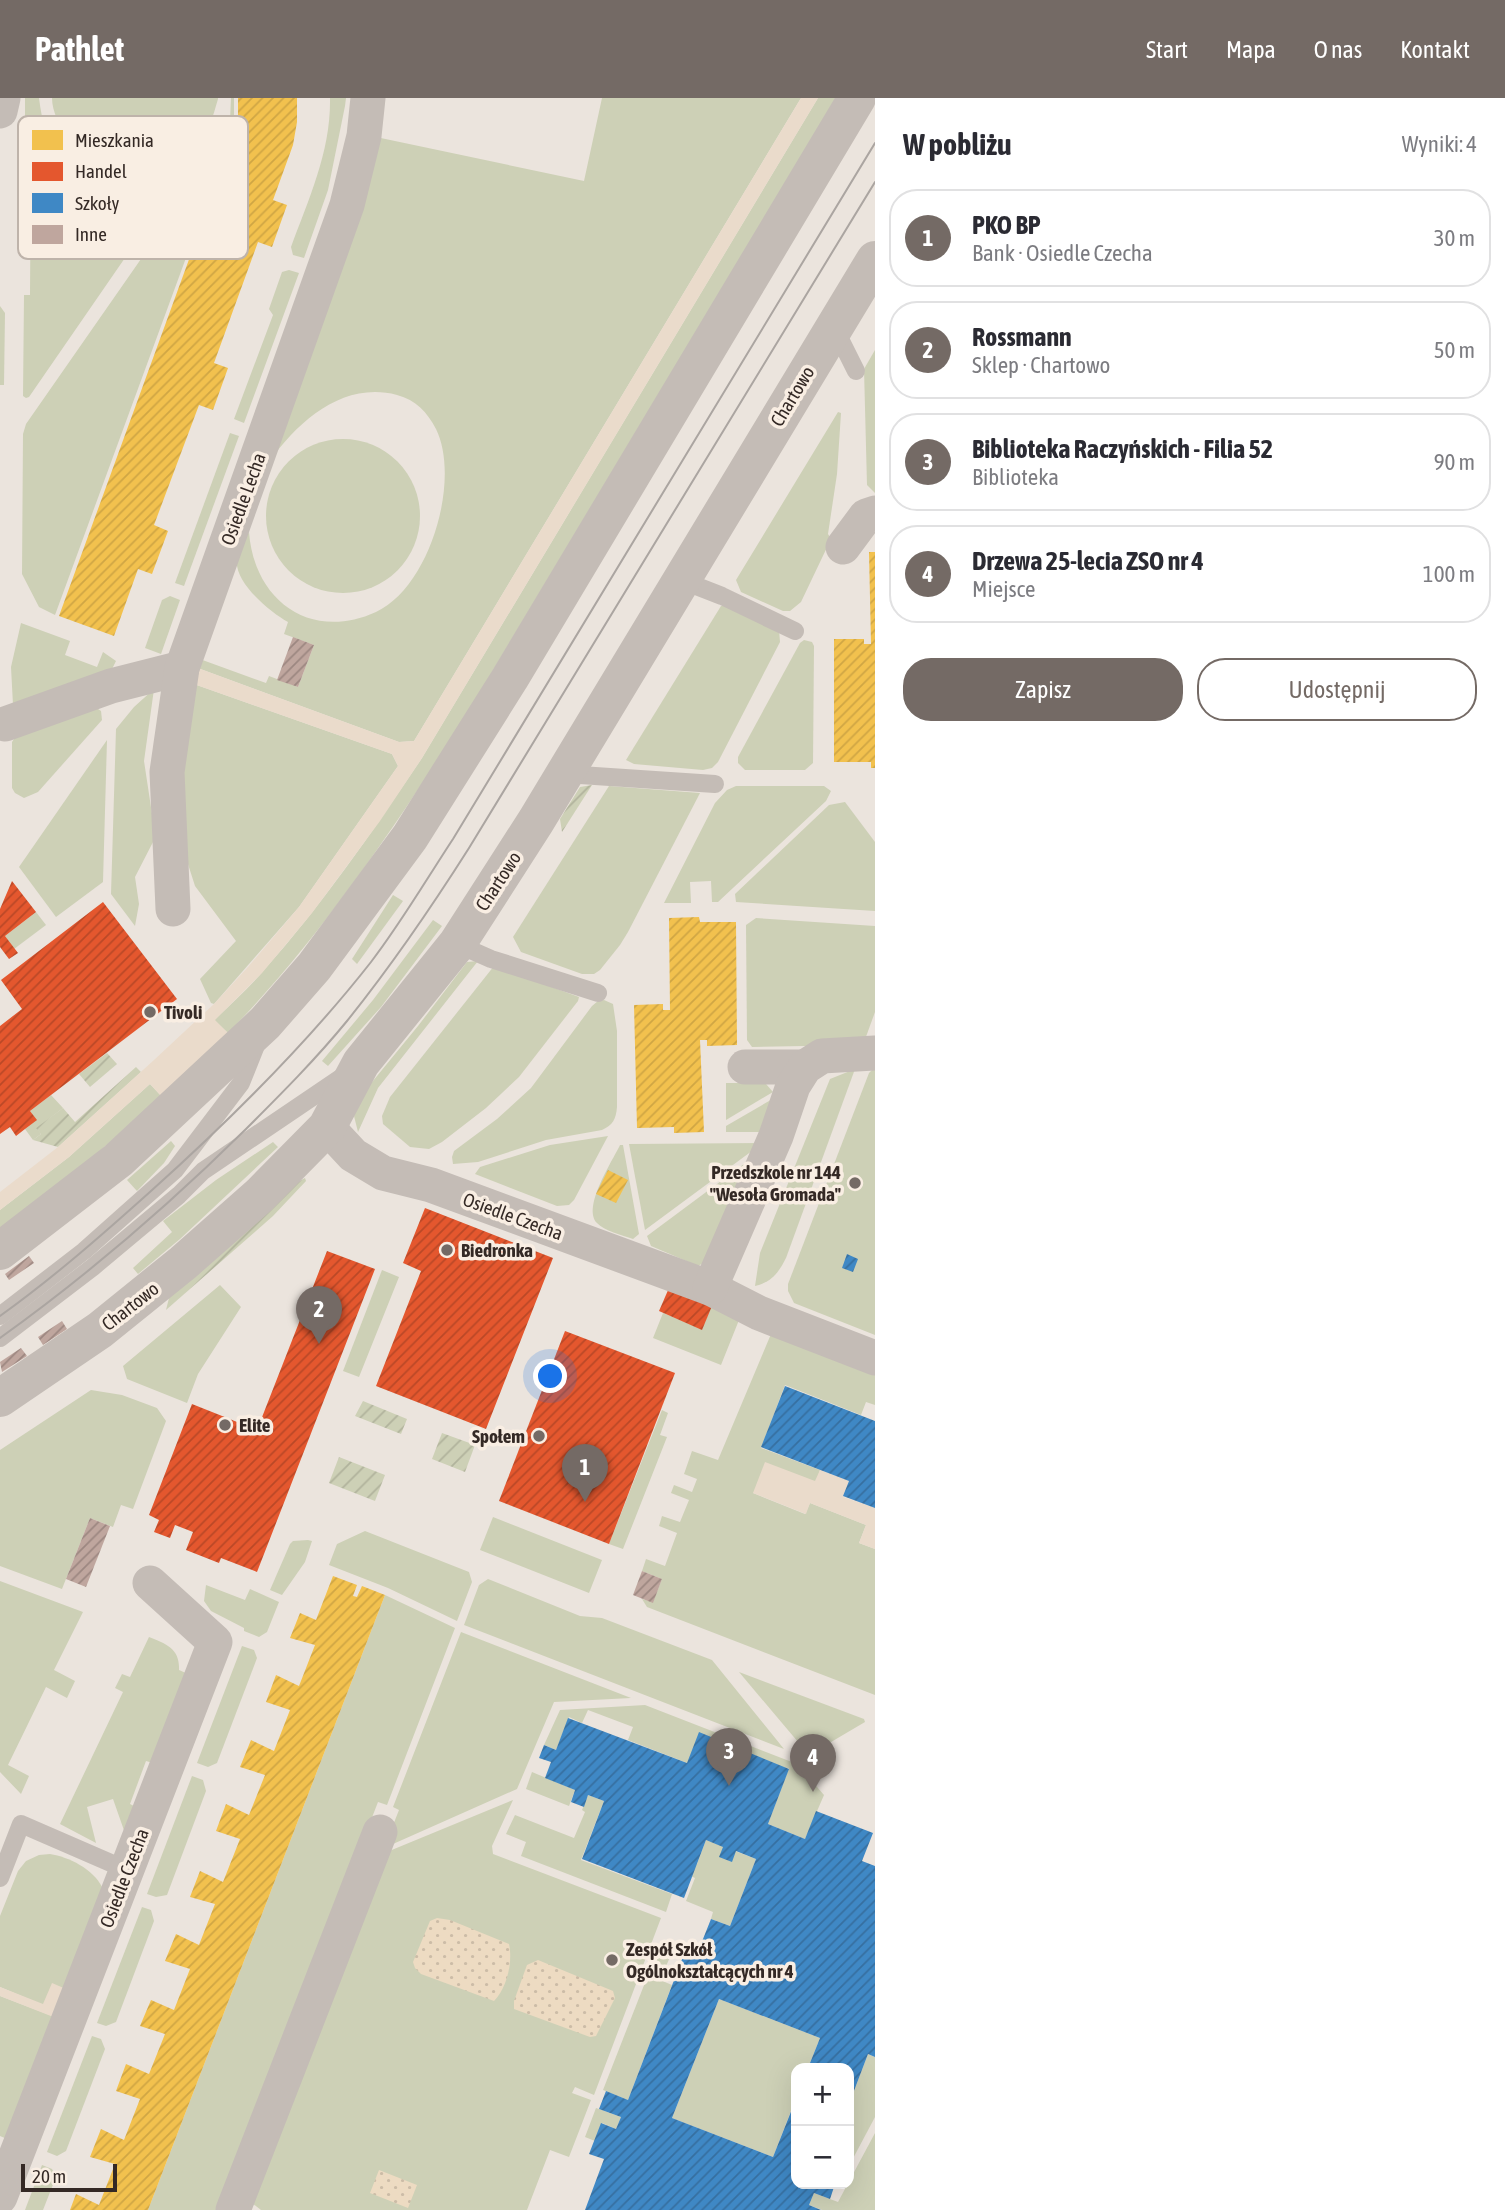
<!DOCTYPE html>
<html lang="pl">
<meta charset="utf-8">
<style>
:root{--surface:#fff;--page:#f2f2f3;--text:#2b2b33;--muted:#7c7c81;--line:#e1e1e2;--accent:#746a65}
body{margin:0;font-family:"Asap Condensed",sans-serif;background:var(--page);color:var(--text)}
.controls{position:absolute;right:21px;bottom:21px;display:grid;overflow:hidden;border-radius:14px;box-shadow:0 7px 28px #0002}
.controls button{width:63px;height:63px;display:grid;place-items:center;padding:0;border:0;border-bottom:2px solid var(--line);background:var(--surface);color:var(--text);font:35px sans-serif}
.scale{position:absolute;left:21px;bottom:18px;width:96px;box-sizing:border-box;padding-left:7px;border:4px solid #342925;border-top:0;font-size:19px;line-height:24px;white-space:nowrap;color:#342925;-webkit-text-stroke:5px #f9eee3;paint-order:stroke}
.you{position:absolute;left:551px;top:1279px;width:24px;height:24px;margin:-18px;border:5px solid #fff;border-radius:50%;background:#1a73e8;box-shadow:0 0 0 10px #1a73e833}
.badge{display:grid;place-items:center;width:46px;height:46px;border-radius:50%;background:var(--accent);color:#fff;font-size:23px;font-weight:700}
.pin{position:absolute;translate:-50% -58px;filter:drop-shadow(0 2px 4px #0008)}
.pin::after{content:'';position:absolute;top:37px;width:24px;height:21px;background:inherit;clip-path:polygon(0 0,100% 0,50% 100%)}
.list{margin:0;padding:0;list-style:none}
h2{display:flex;justify-content:space-between;align-items:center;height:91px;margin:0;padding:0 28px;font-size:30px}
h2 small{font-size:23px;font-weight:400;color:var(--muted)}
.list li{display:grid;grid-template-columns:46px 1fr auto;gap:21px;align-items:center;box-sizing:border-box;height:98px;margin:0 14px 14px;padding:0 14px;border:2px solid var(--line);border-radius:28px}
.list b{display:block;font-size:26px;white-space:nowrap}
.list p{margin:0;font-size:23px;white-space:nowrap;color:var(--muted)}
.list em{font-size:23px;font-style:normal;color:var(--muted)}
.actions{display:flex;gap:14px;padding:21px 28px}
.actions a{flex:1;padding:16px 0;border:2px solid var(--accent);border-radius:28px;text-align:center;font-size:24px;color:var(--accent)}
.actions .main{background:var(--accent);color:#fff}
.map{position:relative;flex:none;width:875px;height:2112px;overflow:hidden}
header{display:flex;align-items:center;gap:42px;box-sizing:border-box;height:98px;padding:0 35px;background:var(--accent);color:#fff}
header strong{font-size:33px}
nav{display:flex;gap:38px;margin-inline-start:auto;font-size:24px}
main{display:flex}
aside{flex:1;background:var(--surface)}
.map>svg:first-child{display:block}
.grass{fill:#cdd0b6}
.sand{fill:url(#sand-dots)}
.garden{fill:url(#garden-furrows)}
.plaza{fill:#eadbcb}
.homes{fill:url(#homes-hatch)}
.shops{fill:url(#shops-hatch)}
.schools{fill:url(#schools-hatch)}
.building{fill:url(#building-hatch)}
.lines{fill:none;stroke-linecap:round;stroke-linejoin:round}
.service{stroke:#c4bcb6;stroke-width:18}
.minor{stroke:#c4bcb6;stroke-width:35}
.tertiary{stroke:#c4bcb6;stroke-width:38}
.tram{stroke:#aba5a1;stroke-width:2}
.poi-dot{fill:#746a65;stroke:#f9eee3;stroke-width:2.5}
.labels{text-anchor:middle;dominant-baseline:central;stroke-width:7;stroke-linejoin:round;paint-order:stroke}
.street-label{font-size:19px;fill:#342925;stroke:#f9eee3}
.poi-label{font-size:19px;font-weight:bold;fill:#342925;stroke:#f9eee3;text-anchor:start}
.key{fill:#f9eee3;stroke:#beb3aa;stroke-width:2}
.key-label{font-size:19px;fill:#342925}
</style>
<header>
<strong>Pathlet</strong>
<nav><a>Start</a><a>Mapa</a><a>O nas</a><a>Kontakt</a></nav>
</header>
<main>
<div class="map">
<svg width="875" height="2112" viewBox="0 0 875 2112">
<defs>
<pattern id="sand-dots" width="8" height="8" patternUnits="userSpaceOnUse" patternTransform="scale(1.75)"><rect width="8" height="8" fill="#eddbc2"/><path d="M2 2h.1M6 6h.1" fill="none" stroke="#ccbca7" stroke-width="1.8" stroke-linecap="round"/></pattern>
<pattern id="garden-furrows" width="10" height="10" patternUnits="userSpaceOnUse" patternTransform="scale(1.75)"><rect width="10" height="10" fill="#cdd0b6"/><path d="M-1 1l2-2M0 10L10 0M9 11l2-2" fill="none" stroke="#b1b39c"/></pattern>
<pattern id="homes-hatch" width="6" height="6" patternUnits="userSpaceOnUse" patternTransform="scale(1.75)"><rect width="6" height="6" fill="#f2c14e"/><path d="M-1 1l2-2M0 6l6-6M5 7l2-2" fill="none" stroke="#d0a644"/></pattern>
<pattern id="shops-hatch" width="6" height="6" patternUnits="userSpaceOnUse" patternTransform="scale(1.75)"><rect width="6" height="6" fill="#e4572e"/><path d="M-1 1l2-2M0 6l6-6M5 7l2-2" fill="none" stroke="#ba4827"/></pattern>
<pattern id="schools-hatch" width="6" height="6" patternUnits="userSpaceOnUse" patternTransform="scale(1.75)"><rect width="6" height="6" fill="#3f88c5"/><path d="M-1 1l2-2M0 6l6-6M5 7l2-2" fill="none" stroke="#366fa0"/></pattern>
<pattern id="building-hatch" width="6" height="6" patternUnits="userSpaceOnUse" patternTransform="scale(1.75)"><rect width="6" height="6" fill="#bfa69e"/><path d="M-1 1l2-2M0 6l6-6M5 7l2-2" fill="none" stroke="#9c8781"/></pattern>
</defs>
<rect width="100%" height="100%" fill="#ebe4dd"/>
<g class="grass">
<path d="M25 0H39C45 48 66 110 112 134 121 138 129 134 138 138V141L29 299 26 300 23 298 24 197H30L31 55 25 54Z"/>
<path d="M52 0H218V1C213 18 209 35 195 48 158 85 99 80 68 39 60 29 52 14 52 0Z"/>
<path d="M231 0H234V29L55 517 39 509 22 476 23 336 26 326 226 39 230 23Z"/>
<path d="M330 0H346L345 8 328 92 304 160 293 157 291 149C309 100 331 53 330 0Z"/>
<path d="M602 0H801L414 643 399 644 195 569 197 560 266 585 269 578 298 589 314 547 284 536 288 524C270 514 233 484 237 460 238 452 245 442 249 434 254 502 310 544 376 514 430 489 461 382 436 331 427 314 416 302 397 297 344 283 299 322 270 363L376 39 584 83Z"/>
<path d="M818 0H836L459 629C389 737 318 843 228 935L214 922C231 906 249 890 264 872 323 806 373 733 422 660Z"/>
<path d="M289 172 299 175 244 325 234 321 273 217 269 211 282 174Z"/>
<path d="M0 208 5 215 4 287H0Z"/>
<path d="M875 252V395L867 387 864 271Z"/>
<path d="M838 314 841 315 837 376 828 436 831 441 801 504 790 513H783L741 494 736 482Z"/>
<path d="M230 335 239 338 184 488 175 485Z"/>
<circle cx="343" cy="418" r="77"/>
<path d="M170 498 180 502 161 556 145 550 162 502Z"/>
<path d="M733 507 779 532 780 544 718 664 712 670 703 672 634 666 626 662 721 508Z"/>
<path d="M21 525 70 543 65 557 97 569 103 554 116 563 109 577 13 607 11 569Z"/>
<path d="M804 542 812 544 814 548 813 665 805 672H745L738 665V659L800 545Z"/>
<path d="M191 585 392 656 398 668 299 809 214 906 211 905 200 881 236 843 195 788 187 763 175 681Z"/>
<path d="M154 591 144 663 154 729 153 744 135 779 139 806 135 828 111 796 116 631 134 609Z"/>
<path d="M95 609 101 613 102 622 38 694 24 700 15 695 12 690V644L21 631Z"/>
<path d="M107 642 103 784 56 819 19 769Z"/>
<path d="M609 688 700 695 628 834 620 847 600 872 594 876H582L521 854 513 839Z"/>
<path d="M736 688H824L831 693 826 703 718 804H712L711 783 690 784 691 805H664L715 705 727 692Z"/>
<path d="M845 704 875 744V813L736 804 735 796 829 707Z"/>
<path d="M393 797 403 803 357 866 352 861Z"/>
<path d="M36 814 46 827 14 851 5 838Z"/>
<path d="M756 820 875 828V914L863 947 752 949 747 942 746 827Z"/>
<path d="M433 822 442 828 381 909 328 968 322 963 373 902Z"/>
<path d="M478 863 378 990 358 1034 354 1018 359 1000 418 928 467 864Z"/>
<path d="M494 868 579 899 578 903 519 979 486 1010 442 1044 429 1051 410 1049 383 1026 382 1018 390 999Z"/>
<path d="M604 902 613 906 617 933V1009C616 1021 613 1027 602 1032L546 1042 478 1064 453 1066 452 1059 454 1053 497 1021 531 990 592 908 598 903Z"/>
<path d="M875 969V1237L794 1205 788 1193V1186L869 975Z"/>
<path d="M855 971 786 1160C779 1174 772 1184 755 1188L760 1155 830 981Z"/>
<path d="M726 985H761L766 986 773 994 726 1022Z"/>
<path d="M150 986 162 999 80 1070 0 1132V1112L69 1059Z"/>
<path d="M51 997 63 1010 37 1030 41 1036 33 1042 25 1031 36 1022 30 1013Z"/>
<path d="M776 999 766 1034H726V1028Z"/>
<path d="M608 1038 574 1102 569 1107 557 1108 475 1076 480 1069 550 1047Z"/>
<path d="M171 1043 175 1048 164 1065 137 1093 127 1082Z"/>
<path d="M273 1044 278 1049 180 1141 138 1176 133 1170 172 1134 163 1123 216 1082Z"/>
<path d="M761 1045 760 1047 645 1132 629 1046Z"/>
<path d="M620 1047H623L639 1136 633 1141C622 1137 604 1133 597 1125 582 1109 612 1064 620 1047Z"/>
<path d="M756 1057 705 1164 698 1168 651 1148 647 1138Z"/>
<path d="M382 1172 399 1179 359 1279 343 1273Z"/>
<path d="M220 1187 241 1209 198 1276 187 1305 127 1281 123 1268Z"/>
<path d="M713 1205 741 1217 721 1267 653 1240 663 1215 702 1231Z"/>
<path d="M771 1236 875 1277V1307L866 1304 861 1317 785 1287 761 1350 820 1372 816 1384 753 1395 805 1416 810 1405 866 1427 859 1445 875 1451V1597L647 1509 642 1501 653 1504 662 1481 642 1473 646 1461 665 1468 677 1435 659 1428 662 1418 680 1424 689 1402 671 1395 674 1387 692 1394 697 1381 684 1376 692 1353 718 1362Z"/>
<path d="M91 1292 122 1297 157 1310 166 1323 133 1411 121 1407 113 1429 90 1420 62 1491 0 1468V1352Z"/>
<path d="M662 1312 668 1315 660 1337 667 1339 623 1451 609 1446Z"/>
<path d="M493 1419 602 1462 589 1495 480 1452Z"/>
<path d="M365 1433 469 1474 472 1484 457 1523 388 1490 329 1467 337 1446Z"/>
<path d="M308 1442 312 1443 305 1464 282 1497 270 1492 290 1446 293 1443Z"/>
<path d="M488 1481 580 1518 602 1520 712 1562 784 1651 464 1527 479 1487Z"/>
<path d="M0 1483 83 1514 54 1572 75 1583 67 1600 46 1589 8 1667 29 1678 21 1696 0 1674Z"/>
<path d="M206 1487 245 1502 250 1491 279 1504 267 1534 259 1539 244 1533V1530L211 1513 204 1503Z"/>
<path d="M385 1497 455 1530 387 1707 378 1704 220 2112H148Z"/>
<path d="M461 1534 631 1600 554 1604 517 1691 384 1750 399 1712 393 1709Z"/>
<path d="M149 1539C167 1546 180 1551 179 1572L188 1576 153 1665 146 1663 130 1706 136 1709 126 1738 113 1701 87 1709 96 1745 60 1726 123 1594 115 1590 122 1576 130 1579Z"/>
<path d="M242 1548 254 1552 257 1560 217 1665 208 1669 197 1665Z"/>
<path d="M739 1574 864 1621 865 1624 809 1657Z"/>
<path d="M645 1607 797 1666 824 1697 805 1741 768 1726 789 1670 687 1665 628 1642 633 1629 588 1612 582 1625 569 1619 556 1652 544 1647 560 1612Z"/>
<path d="M532 1674 575 1692 569 1708 526 1691Z"/>
<path d="M192 1678 203 1682 206 1693 167 1797 156 1799 147 1796Z"/>
<path d="M588 1697 604 1703 581 1762 672 1796 666 1814 521 1758 526 1744 506 1736 515 1717 574 1740 585 1714 582 1712Z"/>
<path d="M513 1702 492 1748 493 1756 661 1820 594 1997 575 1989 572 1995 591 2002 569 2059 550 2052 527 2112H261L248 2102 382 1756Z"/>
<path d="M706 1742 756 1761 730 1828 711 1821 713 1814 686 1803 695 1780 682 1774 697 1766Z"/>
<path d="M50 1756C69 1759 93 1771 102 1789L66 1891 43 1907 0 1889V1818L18 1773 26 1763 39 1757Z"/>
<path d="M142 1809 151 1812 154 1823 116 1924 106 1928 97 1925Z"/>
<path d="M657 1854 670 1859 660 1882 672 1887 628 2002 603 1992Z"/>
<path d="M0 1898 55 1919 7 2041 0 2038Z"/>
<path d="M719 1901 820 1940 808 1970H796V2000L773 2059 672 2020Z"/>
<path d="M92 1938 101 1941 105 1951 66 2053 57 2058 47 2054Z"/>
<path d="M868 1956 875 1959V2019L849 2068V2006Z"/>
<path d="M596 2010 621 2019 616 2031 602 2025 595 2043 585 2039Z"/>
<path d="M875 2035V2112H822L809 2107 814 2095 838 2104Z"/>
<path d="M42 2067 52 2071 56 2079 43 2112H25Z"/>
</g>
<g class="sand">
<path d="M437 1820 450 1822 509 1846C513 1864 507 1890 494 1903L421 1876 415 1870 413 1864 430 1823Z"/>
<path d="M538 1862 613 1893 615 1900 596 1938 590 1939 514 1911V1903L527 1867Z"/>
<path d="M379 2072 417 2087 408 2110 370 2095Z"/>
</g>
<g class="garden">
<path d="M592 687 562 734 560 721 580 689Z"/>
<path d="M107 955 117 966 90 989 79 976Z"/>
<path d="M136 969 141 974 58 1049 33 1042 41 1036 36 1030 63 1010 75 1024Z"/>
<path d="M305 1080 306 1083 273 1118 166 1212 169 1200 298 1084Z"/>
<path d="M363 1303 407 1321 401 1336 355 1318Z"/>
<path d="M442 1335 475 1347 465 1374 432 1361Z"/>
<path d="M339 1359 385 1377 375 1403 329 1385Z"/>
</g>
<g class="plaza">
<path d="M801 0H818L422 660 380 723 312 815 262 875 215 922 228 935 162 999 150 986 69 1059 0 1112V1094L58 1049 154 962 214 906 248 869 299 809 398 668 392 656 191 585 195 569 399 644 414 643Z"/>
<path d="M765 1364 815 1383 820 1372 849 1383 843 1399 875 1410V1451L859 1445 866 1427 810 1405 806 1416 753 1395Z"/>
<path d="M52 1885 66 1891 61 1922 0 1898V1889L43 1906Z"/>
</g>
<g class="homes">
<path d="M238 0H297V24L293 47 273 102 287 107 272 149 258 144 214 265 228 270 213 312 199 307 154 427 168 433 152 476 138 471 114 538 59 518 238 27Z"/>
<path d="M869 454H875V670H871V664H834V541H864V546H871Z"/>
<path d="M699 819 700 824H736L737 947 707 948V942H700L704 1034 674 1035V1029L637 1030 634 907 663 906V912H670L669 820Z"/>
<path d="M608 1072 628 1082 616 1105 596 1096Z"/>
<path d="M333 1478 357 1487 353 1498 357 1499 362 1488 385 1497 148 2112H70L76 2096 99 2107 115 2066 90 2059 101 2031 124 2042 140 2001 116 1993 126 1966 149 1976 165 1936 140 1928 151 1902 174 1912 190 1871 165 1863 176 1836 199 1847 215 1806 190 1799 200 1773 223 1784 240 1741 216 1733 226 1706 249 1717 265 1677 240 1669 251 1642 274 1653 290 1612 266 1604 276 1577 299 1588 315 1547 290 1540 300 1515 316 1522Z"/>
</g>
<g class="shops">
<path d="M12 783 36 814 5 838 18 855 9 861 0 849V811Z"/>
<path d="M103 804 177 901 30 1013 37 1022 25 1031 16 1038 10 1029 0 1036V928L22 911 1 882Z"/>
<path d="M425 1110 553 1160 486 1331 376 1288 421 1173 403 1165Z"/>
<path d="M327 1153 375 1171 257 1474 221 1460 219 1465 186 1452 193 1434 175 1427 170 1440 154 1434 159 1422 149 1417 192 1306 257 1332Z"/>
<path d="M669 1190 712 1208 702 1232 659 1213Z"/>
<path d="M565 1233 675 1275 609 1446 499 1403Z"/>
</g>
<g class="schools">
<path d="M847 1156 858 1161 853 1174 842 1170Z"/>
<path d="M785 1288 875 1323V1410L843 1398 849 1383 761 1349Z"/>
<path d="M568 1620 687 1665 699 1634 789 1671 768 1726 805 1741 816 1713 873 1735 862 1763 875 1768V1959L868 1956 849 2006V1970H808L820 1940 719 1901 672 2020 773 2059 796 2001V2086H835L830 2101 814 2095 809 2107 821 2112H585L604 2061 589 2056 601 2025 616 2031 621 2019 599 2011 606 1993 628 2002 686 1851 697 1856 711 1821 730 1828 756 1761 736 1753 732 1764 719 1759 723 1749 706 1742 684 1800 582 1761 604 1703 588 1697 584 1709 571 1704 575 1692 545 1680 551 1664 539 1660 544 1647 556 1652Z"/>
</g>
<g class="building">
<path d="M293 539 314 547 298 589 277 582Z"/>
<path d="M29 1158 34 1165 9 1182 5 1176Z"/>
<path d="M62 1223 67 1231 43 1247 38 1239Z"/>
<path d="M21 1250 27 1258 2 1274 0 1264Z"/>
<path d="M90 1420 110 1428 86 1489 66 1481Z"/>
<path d="M642 1473 662 1481 653 1505 633 1497Z"/>
</g>
<g class="lines">
<g class="service">
<path d="M834 229 856 273"/>
<path d="M681 482 722 498 795 533"/>
<path d="M565 676 715 686"/>
<path d="M457 846 491 861 598 895"/>
<path d="M0 1218 84 1153 175 1072 241 985 257 945"/>
<path d="M0 1240 93 1169 179 1097 203 1073 345 977"/>
<path d="M0 1780 21 1726 127 1772"/>
</g>
<g class="minor">
<path d="M0 13 3 0"/>
<path d="M843 449 866 418 875 415"/>
<path d="M5 626 111 588 182 570"/>
<path d="M173 811 167 674 182 570 347 107 364 38 368 0"/>
<path d="M745 969H805"/>
<path d="M327 1029 353 1057 383 1075 431 1087 710 1190 759 1215 875 1260"/>
<path d="M710 1190 776 1038 793 988 805 969 822 958 875 955"/>
<path d="M0 2099 215 1544 150 1485"/>
<path d="M233 2112 380 1734"/>
</g>
<g class="tertiary">
<path d="M0 1153 118 1062 265 925 314 869 410 739 510 580 857 0"/>
<path d="M0 1300 100 1232 183 1165 260 1097 327 1029 361 965 457 846 536 723 875 162"/>
</g>
<g class="tram">
<path d="M0 1218C53 1180 102 1137 151 1093 229 1023 306 947 371 864 401 825 426 782 453 741L875 45"/>
<path d="M0 1240C88 1177 169 1107 246 1031 281 996 316 961 347 923 392 867 431 810 469 750L875 84"/>
</g>
</g>
<g class="poi-dot">
<circle cx="150" cy="914" r="7"/>
<circle cx="855" cy="1085" r="7"/>
<circle cx="447" cy="1152" r="7"/>
<circle cx="225" cy="1327" r="7"/>
<circle cx="539" cy="1338" r="7"/>
<circle cx="612" cy="1862" r="7"/>
</g>
<g class="labels">
<g class="street-label">
<text transform="translate(792 298) rotate(-59)">Chartowo</text>
<text transform="translate(243 401) rotate(-70)">Osiedle Lecha</text>
<text transform="translate(498 783) rotate(-57)">Chartowo</text>
<text transform="translate(513 1118) rotate(20)">Osiedle Czecha</text>
<text transform="translate(130 1208) rotate(-38)">Chartowo</text>
<text transform="translate(124 1780) rotate(-69)">Osiedle Czecha</text>
</g>
<g class="poi-label">
<text x="164" y="914">Tivoli</text>
<text x="841" y="1074" text-anchor="end">Przedszkole nr 144<tspan x="841" dy="22">"Wesoła Gromada"</tspan></text>
<text x="461" y="1152">Biedronka</text>
<text x="239" y="1327">Elite</text>
<text x="525" y="1338" text-anchor="end">Społem</text>
<text x="626" y="1851">Zespół Szkół<tspan x="626" dy="22">Ogólnokształcących nr 4</tspan></text>
</g>
</g>
<rect x="18" y="18" width="230" height="143" rx="10" class="key"/>
<rect x="32" y="32" width="31" height="20" fill="#f2c14e"/>
<rect x="32" y="64" width="31" height="19" fill="#e4572e"/>
<rect x="32" y="95" width="31" height="20" fill="#3f88c5"/>
<rect x="32" y="127" width="31" height="19" fill="#bfa69e"/>
<g class="key-label">
<text x="75" y="49">Mieszkania</text>
<text x="75" y="80">Handel</text>
<text x="75" y="112">Szkoły</text>
<text x="75" y="143">Inne</text>
</g>
</svg>
<div class="controls">
<button>+</button>
<button>−</button>
</div>
<div class="scale">20 m</div>
<div class="you"></div>
<div class="pin badge" style="left:585px;top:1404px">1</div>
<div class="pin badge" style="left:319px;top:1246px">2</div>
<div class="pin badge" style="left:729px;top:1688px">3</div>
<div class="pin badge" style="left:813px;top:1694px">4</div>
</div>
<aside>
<h2>W pobliżu<small>Wyniki: 4</small></h2>
<ul class="list">
<li><span class="badge">1</span><div><b>PKO BP</b><p>Bank · Osiedle Czecha</p></div><em>30 m</em></li>
<li><span class="badge">2</span><div><b>Rossmann</b><p>Sklep · Chartowo</p></div><em>50 m</em></li>
<li><span class="badge">3</span><div><b>Biblioteka Raczyńskich - Filia 52</b><p>Biblioteka</p></div><em>90 m</em></li>
<li><span class="badge">4</span><div><b>Drzewa 25-lecia ZSO nr 4</b><p>Miejsce</p></div><em>100 m</em></li>
</ul>
<div class="actions"><a class="main">Zapisz</a><a>Udostępnij</a></div>
</aside>
</main>
